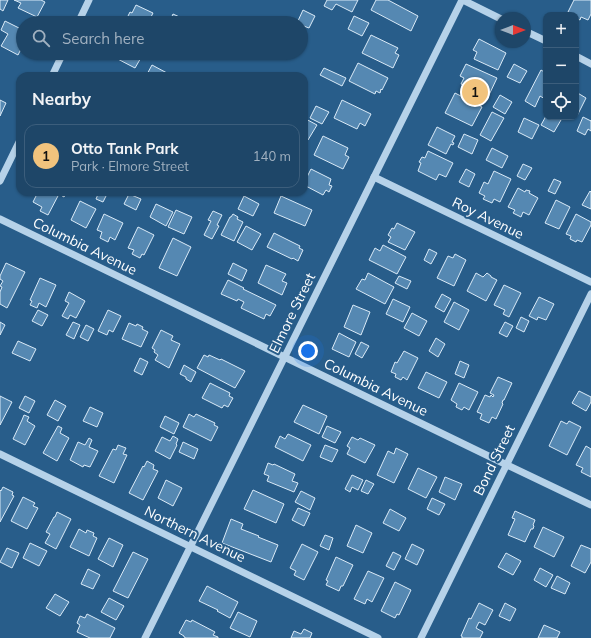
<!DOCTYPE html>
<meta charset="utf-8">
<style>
:root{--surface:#1e4668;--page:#2b5071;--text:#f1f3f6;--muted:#a1b1c0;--line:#3c5e7c;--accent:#f1c37d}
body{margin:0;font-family:Mulish,sans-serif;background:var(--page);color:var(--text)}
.controls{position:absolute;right:12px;top:12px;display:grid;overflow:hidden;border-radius:8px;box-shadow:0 1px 3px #0004}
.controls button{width:36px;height:36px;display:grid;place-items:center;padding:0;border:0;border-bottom:1px solid var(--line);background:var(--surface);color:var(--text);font:20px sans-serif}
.compass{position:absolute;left:495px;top:12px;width:36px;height:36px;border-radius:50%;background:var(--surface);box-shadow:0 1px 3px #0004;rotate:90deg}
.you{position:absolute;left:308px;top:351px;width:14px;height:14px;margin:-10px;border:3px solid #fff;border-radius:50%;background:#1a73e8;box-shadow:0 0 0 6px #1a73e833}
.badge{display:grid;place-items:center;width:26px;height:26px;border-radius:50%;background:var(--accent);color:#111;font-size:13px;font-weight:700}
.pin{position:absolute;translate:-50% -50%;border:2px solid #fff;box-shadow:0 1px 4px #0006}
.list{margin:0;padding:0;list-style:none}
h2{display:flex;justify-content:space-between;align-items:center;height:52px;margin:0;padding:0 16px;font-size:17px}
h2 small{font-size:13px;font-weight:400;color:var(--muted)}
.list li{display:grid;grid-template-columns:26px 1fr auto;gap:12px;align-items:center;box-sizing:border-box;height:64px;margin:0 8px 8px;padding:0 8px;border:1px solid var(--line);border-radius:12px}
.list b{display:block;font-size:15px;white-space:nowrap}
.list p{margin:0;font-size:13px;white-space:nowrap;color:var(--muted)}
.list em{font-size:13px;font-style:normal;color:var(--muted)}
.icon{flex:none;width:22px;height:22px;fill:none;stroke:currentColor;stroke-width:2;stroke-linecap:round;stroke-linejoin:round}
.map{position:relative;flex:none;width:591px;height:638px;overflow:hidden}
.search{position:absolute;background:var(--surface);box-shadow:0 1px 3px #0004;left:16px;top:16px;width:292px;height:44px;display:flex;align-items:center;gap:10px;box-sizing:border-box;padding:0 14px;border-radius:22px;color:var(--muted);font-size:15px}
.panel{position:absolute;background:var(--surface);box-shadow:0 1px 3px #0004;left:16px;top:72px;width:292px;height:124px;border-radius:12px}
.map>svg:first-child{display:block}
.building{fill:#5588b2;stroke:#daeaf7}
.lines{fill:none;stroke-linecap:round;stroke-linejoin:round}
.minor{stroke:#b6d2e9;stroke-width:7}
.labels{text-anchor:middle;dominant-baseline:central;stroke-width:4;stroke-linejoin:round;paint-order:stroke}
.street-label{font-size:14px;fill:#fff;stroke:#285d8a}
</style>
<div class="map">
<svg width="591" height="638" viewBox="0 0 591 638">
<rect width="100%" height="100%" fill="#285d8a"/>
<g class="building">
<path d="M0 0H8L3 11 0 9Z"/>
<path d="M14 0H41L45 2 37 17 18 8 21 3Z"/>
<path d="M327 0H358L352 12 336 4 332 10 324 6Z"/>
<path d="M376 0H388L418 16 411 31 371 10Z"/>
<path d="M574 0H591V14L588 20 581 17 580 20 576 18V15L568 12Z"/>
<path d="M136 5 153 13 148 23H128L130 18 128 16 130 12 132 13Z"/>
<path d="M303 10 315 16 309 28 301 25V23H297Z"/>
<path d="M173 14 186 20 185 23H169Z"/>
<path d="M354 16 369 23 362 36 348 29Z"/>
<path d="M5 21 23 30V45L18 55 1 46 8 34 1 30Z"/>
<path d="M371 35 398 48 395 53 399 55 393 68 362 53Z"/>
<path d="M479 39 506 53 498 70 474 59 477 52 473 50Z"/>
<path d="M111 53H136L142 56 135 68 110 55Z"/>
<path d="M358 63 388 78 382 90 381 89 380 93 376 91 375 94 349 81Z"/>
<path d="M466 64 497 78 488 97 461 84 464 78 460 76Z"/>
<path d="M514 64 527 71 520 83 507 77Z"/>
<path d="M152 65 167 73 165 76H146Z"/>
<path d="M324 68 346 78 342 86 320 75Z"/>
<path d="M541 70 546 73V97L545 99 540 96 535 107 525 101Z"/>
<path d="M576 92 586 98 577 116 576 115Z"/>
<path d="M455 93 482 107 472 126 445 113Z"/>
<path d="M500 95 512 102 505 114 493 107Z"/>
<path d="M0 100 6 103 0 116Z"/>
<path d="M342 100 371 114 365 126 360 123 357 129 334 118Z"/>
<path d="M316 106 329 112 322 124 310 118Z"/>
<path d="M492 112 504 118 491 141 480 135Z"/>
<path d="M546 116V117H554L561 120 554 132 541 125Z"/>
<path d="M583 117 591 121V120V131L588 129 585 135 577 131Z"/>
<path d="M304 118 317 125 308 140 304 138Z"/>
<path d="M524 118 539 125 532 139 518 132Z"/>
<path d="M437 127 455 136 452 142 454 143 453 145 451 144 446 154 428 145Z"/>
<path d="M464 134 478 140 472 154 458 147Z"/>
<path d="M323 136 348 148 345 155 349 157 343 169 314 155Z"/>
<path d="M492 148 508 156 502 168 486 160Z"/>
<path d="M428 151 453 163 446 177 439 174 436 180 418 171 421 163 419 162 422 157 425 158Z"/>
<path d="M523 164 532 168 525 180 517 176Z"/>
<path d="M311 169 331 179 329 185 332 186 329 192 326 190 323 195 304 185V183Z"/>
<path d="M466 169 475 174 469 187 459 182Z"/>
<path d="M494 171 511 179 500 202 494 199 492 203 483 199 485 196 479 193 484 182 488 184Z"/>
<path d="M554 179 561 182 555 194 548 191Z"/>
<path d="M518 188 525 192 526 190 530 191 529 193 538 198 529 215 523 212 521 217 513 213 515 210 508 207Z"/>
<path d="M590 191 591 192V209L582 205Z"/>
<path d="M38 192H67L64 197 59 194 48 215 40 211 42 207 33 202Z"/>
<path d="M99 192H108L103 202 96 199Z"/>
<path d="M129 194 141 199 136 210 124 204Z"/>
<path d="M244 196 259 204 253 216 238 209Z"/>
<path d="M281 196 312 210 305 226 274 213Z"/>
<path d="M556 200 570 207 559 229 545 223Z"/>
<path d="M80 201 96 209 86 228 71 220Z"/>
<path d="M156 204 173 212 166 226 150 217Z"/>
<path d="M176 210 192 217 184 234 168 227Z"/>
<path d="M213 211 222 215 217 225 219 226 212 239 204 235 211 221 208 220Z"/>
<path d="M104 214 123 223 115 240 110 237 108 242 100 238 102 232 97 230Z"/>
<path d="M233 214 238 217 237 219 243 222 234 241 221 235 230 217H231Z"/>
<path d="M576 214 591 222V225L582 242 577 240 576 242 570 239 571 236 566 234Z"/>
<path d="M397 223 415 232 405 250 388 242 391 237 388 235 392 228 394 229Z"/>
<path d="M246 226 261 234 252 250 237 242Z"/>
<path d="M138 227 154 235 144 255 142 254 140 258 132 254 134 250 128 248Z"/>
<path d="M274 233 300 246 299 248 303 250 298 261 293 258 292 259 267 247Z"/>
<path d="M173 238 191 247 177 276 159 268Z"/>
<path d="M383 245 406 257 397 274 369 260 375 248 380 251Z"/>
<path d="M429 249 437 253 431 264 424 260Z"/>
<path d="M455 254 466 260 454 286 437 278 448 256 453 258Z"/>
<path d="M6 263 25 272 7 308 0 304V292L2 287 0 286 3 281 0 279V276Z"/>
<path d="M233 263 247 270 242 281 228 274Z"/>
<path d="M266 265 286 274 282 281 287 283 282 295 258 283Z"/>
<path d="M368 273 394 287 385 304 356 289 362 279 365 280Z"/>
<path d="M476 273 483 277 487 273 491 276V277L497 280 486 301 467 291Z"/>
<path d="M399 276 411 281 407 289 395 283Z"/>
<path d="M40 278 56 285 46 307 39 303 37 308 30 305 32 301 30 300Z"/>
<path d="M228 280 244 288 243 289 276 305 270 316 266 314 264 319 241 308 244 302 238 299 237 301 221 294Z"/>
<path d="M504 285 521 293 509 317 503 314 505 310 494 305Z"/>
<path d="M69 292 85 301 76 318 70 315 68 319 62 316 69 303 65 301Z"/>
<path d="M442 294 451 299 444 312 435 307Z"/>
<path d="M539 297 554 304 546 320 538 317 537 320 529 316Z"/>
<path d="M393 299 410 307 403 322 386 314Z"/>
<path d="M454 302 469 310 459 330 444 322Z"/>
<path d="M353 305 370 312 361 335 344 327Z"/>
<path d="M38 310 48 315 42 326 32 321Z"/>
<path d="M108 310 121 316 113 332 109 330 107 335 98 331Z"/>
<path d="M412 313 427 321 419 336 404 328Z"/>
<path d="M521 317 529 321 524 332 516 328Z"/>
<path d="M0 322 5 325 0 335Z"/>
<path d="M73 322 80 325 74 339 66 335Z"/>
<path d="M505 322 513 326 507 337 499 333Z"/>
<path d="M129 323 136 326 137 324 143 327 142 329 148 332 141 347 122 339Z"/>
<path d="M86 325 94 329 88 341 80 337Z"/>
<path d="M161 330 173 336 171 340 180 344 169 368 155 360 158 355 154 352 155 350 152 348Z"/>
<path d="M339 333 356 342 349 357 332 349Z"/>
<path d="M436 338 445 344 438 357 429 351Z"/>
<path d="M18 341 36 349 30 361 12 353Z"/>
<path d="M361 342 369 346 362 358 355 354Z"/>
<path d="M404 351 418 358 407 380 403 377 401 380 395 377 396 374 391 372 395 362 397 363Z"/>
<path d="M204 355 208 357 209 355 220 360 221 359 245 371 235 388 197 368Z"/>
<path d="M140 358 148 362 142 375 134 371Z"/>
<path d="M460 361 469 365 464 378 455 374Z"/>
<path d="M184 365 196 372 191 382 186 379V377L180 374Z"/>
<path d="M426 372 447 382 439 398 418 388Z"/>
<path d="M498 377 512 383 504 400H503L502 403 503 404 496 419 492 417 489 423 480 419 482 414 477 412 485 395 490 397 491 395 493 397 494 395 490 393Z"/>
<path d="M210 383 230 393 229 396 233 398 228 407 224 405 222 408 202 398Z"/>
<path d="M459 383 478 392 469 410 464 407 462 410 456 407 457 404 451 400Z"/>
<path d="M579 391 591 397V402L586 411 572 403Z"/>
<path d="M0 396 12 402 0 425Z"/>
<path d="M25 396 35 401 29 413 19 408Z"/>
<path d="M55 400 66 406 58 421 47 415Z"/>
<path d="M303 405 327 416 319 434 294 422Z"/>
<path d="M90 407 103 413 97 427 83 421Z"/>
<path d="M189 414 194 417 196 414 215 423 214 425 218 427 211 441 183 427Z"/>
<path d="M24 415 29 417 27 421 35 426 25 445 13 439 22 420Z"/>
<path d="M165 416 179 423 174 434 160 427Z"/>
<path d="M561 421 567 424 569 421 581 427 567 455 549 446Z"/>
<path d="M58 426 62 428 60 433 69 438 57 461 43 453Z"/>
<path d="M327 426 341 432 335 443 322 437Z"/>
<path d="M288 434 311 445 303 461 275 447 280 436 285 439Z"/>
<path d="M173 436 178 439 176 444 177 445 170 459 155 451 162 437 170 441Z"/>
<path d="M352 437 358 440 360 438 375 445 365 463 347 454 350 448 347 446Z"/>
<path d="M89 438 92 440 89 447 98 451 90 467 84 465 83 467 70 460 78 442 85 445Z"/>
<path d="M183 442 198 449 194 459 179 452Z"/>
<path d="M118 445 126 448 123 454 127 455 114 483 99 476 113 449 116 450Z"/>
<path d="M325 445 338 450 332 462 320 457Z"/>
<path d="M586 446 591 449V477L581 472 583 468 576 465Z"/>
<path d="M396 448 408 454 394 483 377 475 388 451 394 454Z"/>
<path d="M147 461 154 465 153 469 158 471 143 500 129 493 143 466 144 467Z"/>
<path d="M268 463 273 465 274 464 295 474 292 481 298 483 294 492 267 481 269 476 264 474Z"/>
<path d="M418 468 437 477 426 498 408 489Z"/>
<path d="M352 475 363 480 358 490 352 487 350 492 345 489Z"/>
<path d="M445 477 462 484 455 500 439 492Z"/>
<path d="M166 480 182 488 173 506 158 498Z"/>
<path d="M366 480 374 484 368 494 361 491Z"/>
<path d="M3 487 13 492 12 495 14 496 0 522V490L1 491Z"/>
<path d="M253 490 284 504 276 523 244 509Z"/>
<path d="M301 491 315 498 310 510 295 502Z"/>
<path d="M23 497 35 503 33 506 38 508 27 529 11 521Z"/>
<path d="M432 498 445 504 439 515 427 509Z"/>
<path d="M298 508 310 513 304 526 292 520Z"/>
<path d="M390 509 406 518 399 531 383 523Z"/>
<path d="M515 511 535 520 533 525 534 526 533 529H531L525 542 508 535 515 519 512 518Z"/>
<path d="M57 512 71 519 56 549 45 543 50 534 46 532 54 517H55Z"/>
<path d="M231 519 243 524 241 529 259 536 258 537 278 545 271 562 222 543Z"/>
<path d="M356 525 372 533 363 553 347 546Z"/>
<path d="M543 527 564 537 554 557 534 547Z"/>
<path d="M79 529 86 533 87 530 94 533 93 536 97 538 89 556 70 547Z"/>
<path d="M325 535 333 538 329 550 320 546Z"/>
<path d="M109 538 123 545 113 567 98 559Z"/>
<path d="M30 543 47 551 39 566 23 558Z"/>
<path d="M302 544 318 552 304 580 294 575 296 571 290 568Z"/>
<path d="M412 544 424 550 417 565 405 559Z"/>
<path d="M581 545 591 549V562L585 573 571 566Z"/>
<path d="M7 548 19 553 12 568 0 562Z"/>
<path d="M133 552 148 559 128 598 113 591Z"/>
<path d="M393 552 401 556 394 570 386 566Z"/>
<path d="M506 553 521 561 513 575 498 567Z"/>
<path d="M336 557 353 565 343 586H341L339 591 326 585 328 581 326 580Z"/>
<path d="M540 568 553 575 546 587 534 580Z"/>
<path d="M88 569 100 575 93 589 81 584Z"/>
<path d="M368 571 384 578 372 602 367 599 365 604 354 599Z"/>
<path d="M557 576 570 583 565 594 551 588Z"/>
<path d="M395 582 411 590 399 615 397 614 395 618 381 611Z"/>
<path d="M207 586 238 602 230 618 217 611 218 610 199 601Z"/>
<path d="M55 594 69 602 60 616 46 608Z"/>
<path d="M109 598 124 606 116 620 101 612Z"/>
<path d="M479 603 493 610 485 625 479 622 476 628 483 632 480 638H462V636H461L469 618 471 619Z"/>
<path d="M505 603 516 609 510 621 499 616Z"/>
<path d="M238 612 257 621 250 637 230 628Z"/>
<path d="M87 614 115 628 110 638H90L77 632 80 625 77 623 80 616 85 618Z"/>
<path d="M186 620 191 622 192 620 215 632 213 635 218 637V638H186L184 637V636L179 633Z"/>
<path d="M544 625 560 632 557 638H538Z"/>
<path d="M304 629 312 633 310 638H291L294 631 301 634Z"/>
</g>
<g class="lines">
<g class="minor">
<path d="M463 0 501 19"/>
<path d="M78 23 89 0"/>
<path d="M525 31 546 41"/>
<path d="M576 56 591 64"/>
<path d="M52 76 63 53"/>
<path d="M374 177 591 282"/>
<path d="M0 181 20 140"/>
<path d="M0 219 507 465 591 505"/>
<path d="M0 454 378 638"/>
<path d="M145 638 462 0"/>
<path d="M421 638 591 294"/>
</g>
</g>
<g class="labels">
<g class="street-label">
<text transform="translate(488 218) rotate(26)">Roy Avenue</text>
<text transform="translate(85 246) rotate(26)">Columbia Avenue</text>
<text transform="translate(292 313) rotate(-64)">Elmore Street</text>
<text transform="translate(376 387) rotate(26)">Columbia Avenue</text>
<text transform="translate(494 460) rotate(-64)">Bond Street</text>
<text transform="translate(195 534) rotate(26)">Northern Avenue</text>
</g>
</g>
</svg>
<div class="controls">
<button>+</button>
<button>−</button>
<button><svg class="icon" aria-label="locate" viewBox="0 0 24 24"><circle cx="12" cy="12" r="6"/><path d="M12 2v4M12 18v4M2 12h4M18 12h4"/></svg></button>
</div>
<svg class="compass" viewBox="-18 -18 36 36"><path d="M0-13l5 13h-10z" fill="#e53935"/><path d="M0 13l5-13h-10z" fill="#a1b1c0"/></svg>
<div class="you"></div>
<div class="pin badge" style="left:475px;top:92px">1</div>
<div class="search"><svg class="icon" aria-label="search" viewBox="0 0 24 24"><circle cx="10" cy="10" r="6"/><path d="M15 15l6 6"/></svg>Search here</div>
<section class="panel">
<h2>Nearby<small></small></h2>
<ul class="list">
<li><span class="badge">1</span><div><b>Otto Tank Park</b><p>Park · Elmore Street</p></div><em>140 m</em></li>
</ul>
</section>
</div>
